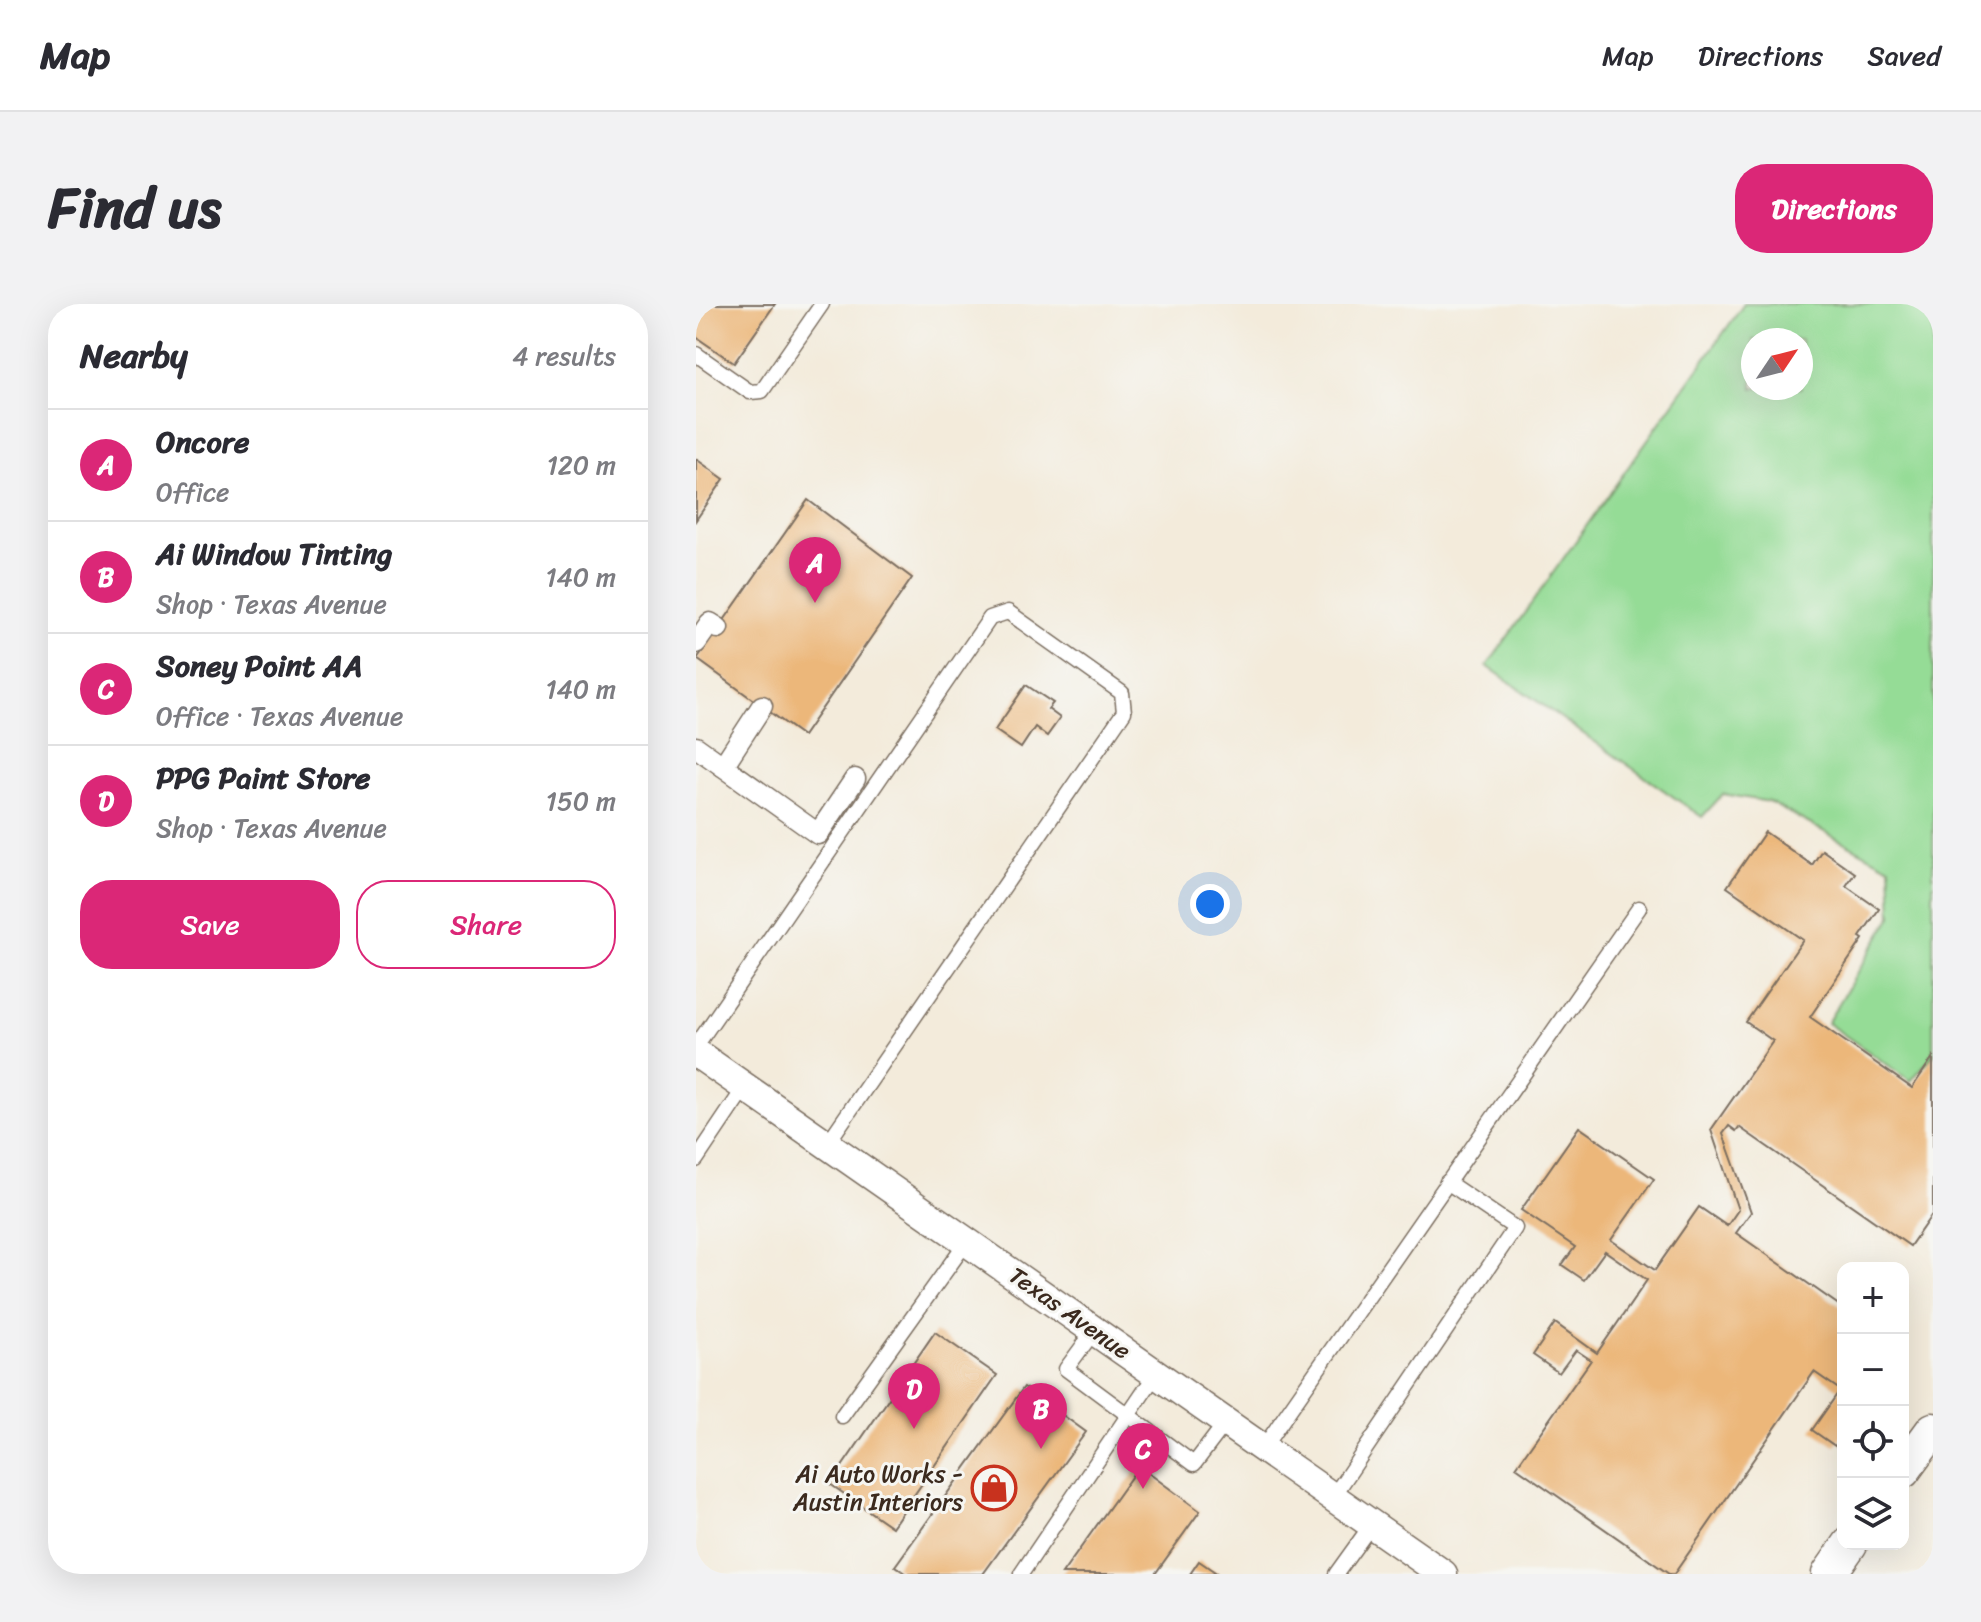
<!DOCTYPE html>
<meta charset="utf-8">
<style>
:root{--surface:#fff;--page:#f2f2f3;--text:#2b2b33;--muted:#7c7c81;--line:#e1e1e2;--accent:#db2777}
body{margin:0;font-family:Sriracha,sans-serif;background:var(--page);color:var(--text)}
.controls{position:absolute;right:24px;bottom:24px;display:grid;overflow:hidden;border-radius:16px;box-shadow:0 8px 32px #0002}
.controls button{width:72px;height:72px;display:grid;place-items:center;padding:0;border:0;border-bottom:2px solid var(--line);background:var(--surface);color:var(--text);font:40px sans-serif}
.compass{position:absolute;left:1045px;top:24px;width:72px;height:72px;border-radius:50%;background:var(--surface);box-shadow:0 8px 32px #0002;rotate:55deg}
.you{position:absolute;left:514px;top:600px;width:28px;height:28px;margin:-20px;border:6px solid #fff;border-radius:50%;background:#1a73e8;box-shadow:0 0 0 12px #1a73e833}
.badge{display:grid;place-items:center;width:52px;height:52px;border-radius:50%;background:var(--accent);color:#fff;font-size:26px;font-weight:700}
.pin{position:absolute;translate:-50% -66px;filter:drop-shadow(0 2px 4px #0008)}
.pin::after{content:'';position:absolute;top:42px;width:28px;height:24px;background:inherit;clip-path:polygon(0 0,100% 0,50% 100%)}
.list{margin:0;padding:0;list-style:none}
h2{display:flex;justify-content:space-between;align-items:center;height:104px;margin:0;padding:0 32px;font-size:34px}
h2 small{font-size:26px;font-weight:400;color:var(--muted)}
.list li{display:grid;grid-template-columns:52px 1fr auto;gap:24px;align-items:center;box-sizing:border-box;height:112px;padding:0 32px;border-top:2px solid var(--line)}
.list b{display:block;font-size:30px;white-space:nowrap}
.list p{margin:0;font-size:26px;white-space:nowrap;color:var(--muted)}
.list em{font-size:26px;font-style:normal;color:var(--muted)}
.actions{display:flex;gap:16px;padding:24px 32px}
.actions a{flex:1;padding:18px 0;border:2px solid var(--accent);border-radius:32px;text-align:center;font-size:28px;color:var(--accent)}
.actions .main{background:var(--accent);color:#fff}
.icon{flex:none;width:44px;height:44px;fill:none;stroke:currentColor;stroke-width:2;stroke-linecap:round;stroke-linejoin:round}
.map{position:relative;flex:none;width:1237px;height:1270px;overflow:hidden;border-radius:32px}
header{display:flex;align-items:center;gap:48px;box-sizing:border-box;height:112px;padding:0 40px;background:var(--surface);border-bottom:2px solid var(--line)}
header strong{font-size:38px}
nav{display:flex;gap:44px;margin-inline-start:auto;font-size:28px}
.intro{display:flex;align-items:center;justify-content:space-between;box-sizing:border-box;height:192px;padding:0 48px}
h1{margin:0;font-size:56px}
.button{padding:20px 36px;border-radius:32px;background:var(--accent);color:#fff;font-size:28px;font-weight:700}
main{display:flex;gap:48px;padding:0 48px}
aside{flex:1;background:var(--surface);border-radius:32px;box-shadow:0 8px 32px #0002}
.map>svg:first-child{display:block}
.green{fill:#95dc96;stroke:#68835a;stroke-width:2;fill-rule:evenodd}
.building{fill:#ecb77a}
.lines{fill:none;stroke-linecap:round;stroke-linejoin:round}
.service-casing{stroke:#7b6e60;stroke-width:17}
.pedestrian-casing{stroke:#7b6e60;stroke-width:23}
.minor-casing{stroke:#7b6e60;stroke-width:31}
.tertiary-casing{stroke:#7b6e60;stroke-width:37}
.service{stroke:#fff;stroke-width:14}
.pedestrian{stroke:#fff;stroke-width:20}
.minor{stroke:#fff;stroke-width:28}
.tertiary{stroke:#fff;stroke-width:34}
.labels{text-anchor:middle;dominant-baseline:central;stroke-width:6;stroke-linejoin:round;paint-order:stroke}
.street-label{font-size:24px;fill:#3b2a1e;stroke:#f6f6f2}
.poi-label{font-size:24px;fill:#3b2a1e;stroke:#f6f6f2;text-anchor:end}
</style>
<header>
<strong>Map</strong>
<nav><a>Map</a><a>Directions</a><a>Saved</a></nav>
</header>
<div class="intro"><h1>Find us</h1><a class="button">Directions</a></div>
<main>
<aside>
<h2>Nearby<small>4 results</small></h2>
<ul class="list">
<li><span class="badge">A</span><div><b>Oncore</b><p>Office</p></div><em>120 m</em></li>
<li><span class="badge">B</span><div><b>Ai Window Tinting</b><p>Shop · Texas Avenue</p></div><em>140 m</em></li>
<li><span class="badge">C</span><div><b>Soney Point AA</b><p>Office · Texas Avenue</p></div><em>140 m</em></li>
<li><span class="badge">D</span><div><b>PPG Paint Store</b><p>Shop · Texas Avenue</p></div><em>150 m</em></li>
</ul>
<div class="actions"><a class="main">Save</a><a>Share</a></div>
</aside>
<div class="map">
<svg width="1237" height="1270" viewBox="0 0 1237 1270">
<rect width="100%" height="100%" fill="#f6f6f2"/>
<filter id="ink" filterUnits="userSpaceOnUse"><feTurbulence type="fractalNoise" baseFrequency=".0125" numOctaves="2"/><feDisplacementMap in="SourceGraphic" scale="16" xChannelSelector="R" yChannelSelector="G"/><feConvolveMatrix kernelMatrix="1 2 1 2 8 2 1 2 1" color-interpolation-filters="sRGB"/></filter>
<filter id="wash" filterUnits="userSpaceOnUse"><feTurbulence type="fractalNoise" baseFrequency=".006" numOctaves="4" result="noise"/><feDisplacementMap in="SourceGraphic" scale="32" xChannelSelector="R" yChannelSelector="G"/><feGaussianBlur stdDeviation="1.8" result="paint"/><feColorMatrix in="noise" values="0 0 0 0 0 0 0 0 0 0 0 0 0 0 0 0 0 1.4 0 .05"/><feComposite in="paint" operator="in"/></filter>
<g filter="url(#wash)">
<rect width="100%" height="100%" fill="#f3ebdb"/>
<path class="green" d="M1048 0H1237V751L1215 777 1131 719 1196 612 1194 563 1073 498 1027 490 1006 513 791 362ZM1057 36H1105V84H1057Z"/>
<g id="blocks">
<g class="building">
<path d="M0 0H79L38 59 0 33Z"/>
<path d="M0 155 28 175 0 216Z"/>
<path d="M112 196 216 274 107 432 1 355Z"/>
<path d="M330 381 357 399 352 405 364 414 351 432 339 423 325 444 299 426Z"/>
<path d="M1069 528 1116 561 1126 546 1159 569 1150 582 1183 605 1164 633 1167 635 1114 713 1216 784 1237 753V909L1214 942 1043 823 1040 827 1033 822 1027 830 1055 908 1040 929 1147 1004V1130L1139 1142 1116 1126 1144 1086 1118 1068 978 1270H973L820 1163 895 1056 880 1046 863 1069 837 1051 859 1019 901 1049 951 976 909 947 888 976 866 961 879 943 825 906 883 823 958 875 915 936 959 966 1003 903 1031 922 1042 906 1015 826 1077 737 1050 718 1107 636 1031 583Z"/>
<path d="M239 1028 301 1071 196 1223 134 1180Z"/>
<path d="M328 1083 390 1128 287 1270H210L199 1262Z"/>
<path d="M443 1162 504 1207 459 1270H366Z"/>
<path d="M503 1257 522 1270H494Z"/>
</g>
</g>
</g>
<g filter="url(#ink)">
<use href="#blocks" fill-opacity="0" stroke="#7b6e60" stroke-width="2"/>
<g class="lines">
<g class="service-casing">
<g id="service">
<path d="M0 50 54 88 66 87 126 0"/>
<path d="M0 742 294 314 312 308 426 389 428 408 131 840"/>
<path d="M0 856 49 783"/>
<path d="M398 1027 370 1065 498 1160 530 1118"/>
<path d="M146 1112 271 937"/>
<path d="M567 1144 943 604"/>
<path d="M637 1193 819 924 751 878"/>
<path d="M325 1270 460 1070"/>
<path d="M640 1270 676 1220"/>
</g>
</g>
<g class="pedestrian-casing">
<g id="pedestrian">
<path d="M0 339 14 319 22 324"/>
<path d="M0 443 122 530 159 475"/>
<path d="M27 462 66 402"/>
</g>
</g>
<g class="minor-casing">
<path id="minor" d="M0 749 747 1270"/>
</g>
<g class="tertiary-casing">
<g id="tertiary">
<path d="M1207 1167 1237 1126"/>
<path d="M1133 1270 1154 1240"/>
</g>
</g>
<use href="#service" class="service"/>
<use href="#pedestrian" class="pedestrian"/>
<use href="#minor" class="minor"/>
<use href="#tertiary" class="tertiary"/>
</g>
</g>
<defs>
<g id="shop-ring" transform="scale(2.3)"><circle r="9.5" fill="#f6f6f2" stroke="#c8321e" stroke-width="1.5"/><path d="M-5-2.5h2.3a2.7 3.5 0 0 1 5.4 0H5L5.5 6h-11ZM-1.5-2.5h3a1.5 2.3 0 0 0-3 0Z" fill="#c8321e"/></g>
</defs>
<g fill-rule="evenodd">
<use href="#shop-ring" x="298" y="1184"/>
</g>
<g class="labels">
<g class="street-label">
<text transform="translate(374 1009) rotate(35)">Texas Avenue</text>
</g>
<g class="poi-label">
<text x="267" y="1170">Ai Auto Works -<tspan x="267" dy="28">Austin Interiors</tspan></text>
</g>
</g>
</svg>
<div class="controls">
<button>+</button>
<button>−</button>
<button><svg class="icon" aria-label="locate" viewBox="0 0 24 24"><circle cx="12" cy="12" r="6"/><path d="M12 2v4M12 18v4M2 12h4M18 12h4"/></svg></button>
<button><svg class="icon" aria-label="layers" viewBox="0 0 24 24"><path d="M12 4l9 5-9 5-9-5zM3 14l9 5 9-5"/></svg></button>
</div>
<svg class="compass" viewBox="-18 -18 36 36"><path d="M0-13l5 13h-10z" fill="#e53935"/><path d="M0 13l5-13h-10z" fill="#7c7c81"/></svg>
<div class="you"></div>
<div class="pin badge" style="left:119px;top:299px">A</div>
<div class="pin badge" style="left:345px;top:1145px">B</div>
<div class="pin badge" style="left:447px;top:1185px">C</div>
<div class="pin badge" style="left:218px;top:1125px">D</div>
</div>
</main>
